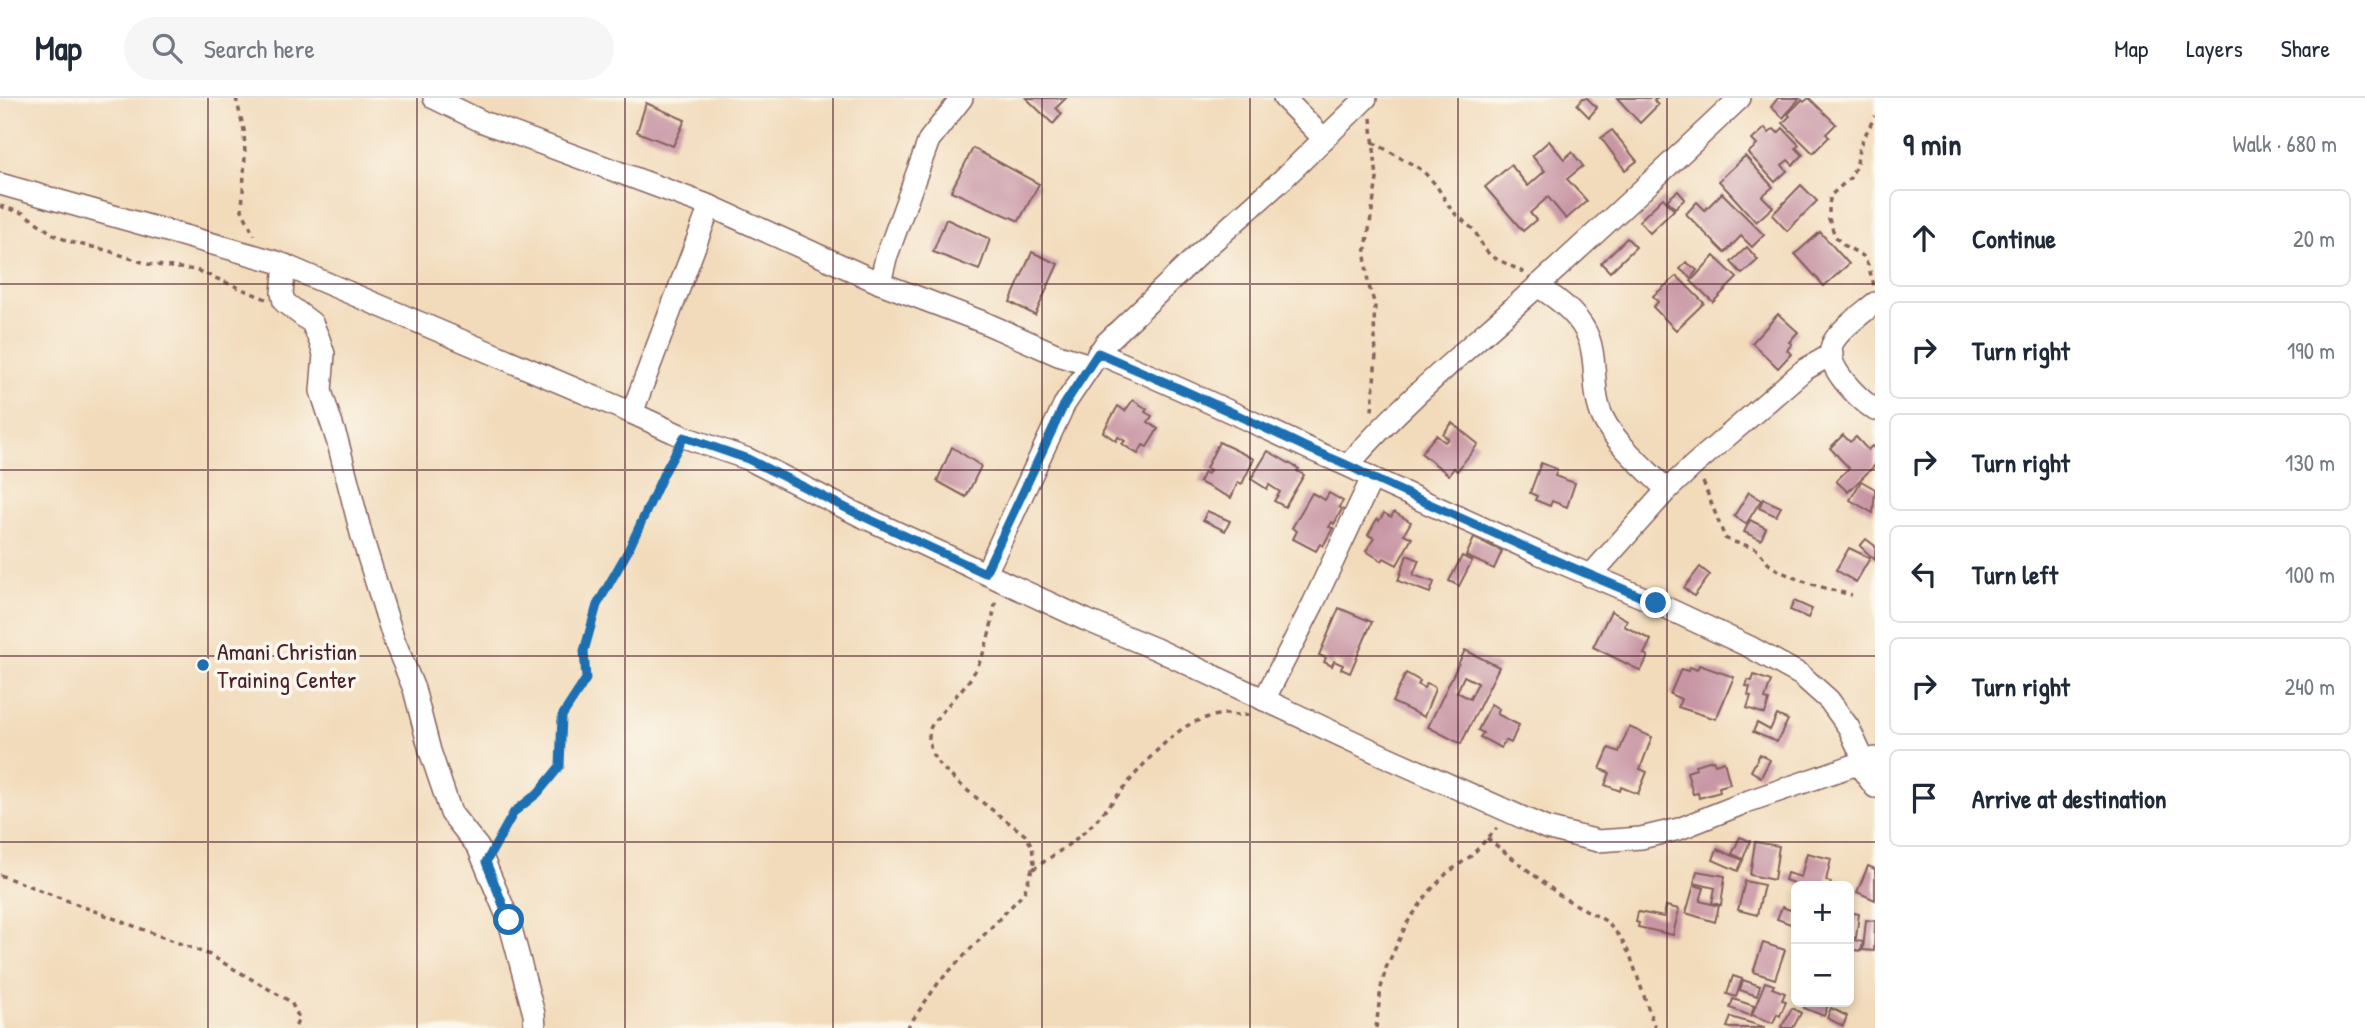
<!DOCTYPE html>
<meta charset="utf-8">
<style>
:root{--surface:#fff;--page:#f6f6f7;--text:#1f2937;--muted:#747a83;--line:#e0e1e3}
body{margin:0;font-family:"Patrick Hand",sans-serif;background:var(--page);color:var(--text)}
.controls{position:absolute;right:21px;bottom:21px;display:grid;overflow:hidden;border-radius:10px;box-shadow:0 4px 10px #0003}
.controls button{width:63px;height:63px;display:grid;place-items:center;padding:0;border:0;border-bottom:2px solid var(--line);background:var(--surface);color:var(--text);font:35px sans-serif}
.stop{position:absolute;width:21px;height:21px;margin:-16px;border:5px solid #1f6fb2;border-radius:50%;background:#fff}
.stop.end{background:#1f6fb2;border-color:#fff;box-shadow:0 2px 7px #0008}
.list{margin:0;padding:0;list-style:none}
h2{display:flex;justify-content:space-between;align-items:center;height:91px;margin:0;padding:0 28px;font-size:30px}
h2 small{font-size:23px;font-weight:400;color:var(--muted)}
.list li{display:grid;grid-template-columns:46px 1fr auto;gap:21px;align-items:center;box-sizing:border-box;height:98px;margin:0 14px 14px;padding:0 14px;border:2px solid var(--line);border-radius:10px}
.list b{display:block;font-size:26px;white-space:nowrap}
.list em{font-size:23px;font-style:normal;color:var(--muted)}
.icon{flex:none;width:38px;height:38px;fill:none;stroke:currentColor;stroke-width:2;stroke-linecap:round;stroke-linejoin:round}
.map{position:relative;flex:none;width:1875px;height:930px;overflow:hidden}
header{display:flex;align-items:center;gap:42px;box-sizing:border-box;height:98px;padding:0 35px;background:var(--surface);border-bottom:2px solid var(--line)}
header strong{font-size:33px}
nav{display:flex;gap:38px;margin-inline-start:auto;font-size:24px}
.search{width:490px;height:63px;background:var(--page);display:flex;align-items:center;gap:18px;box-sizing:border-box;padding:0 24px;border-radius:38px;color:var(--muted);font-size:26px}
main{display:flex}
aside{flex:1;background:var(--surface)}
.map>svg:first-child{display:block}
.building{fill:#c895a4;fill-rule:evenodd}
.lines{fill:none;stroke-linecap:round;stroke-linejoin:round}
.minor-casing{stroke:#85615d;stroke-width:24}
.path{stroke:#85615d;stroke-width:3.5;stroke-dasharray:5 5;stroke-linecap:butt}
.minor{stroke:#fff;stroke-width:21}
.route{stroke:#1f6fb2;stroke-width:9}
.grid{fill:none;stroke:#4a1f2b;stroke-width:2;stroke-opacity:0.55}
.poi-dot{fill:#1f6fb2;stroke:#fbf7ec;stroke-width:2.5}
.labels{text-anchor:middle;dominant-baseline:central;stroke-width:7;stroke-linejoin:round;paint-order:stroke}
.poi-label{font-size:24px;fill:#4a1f2b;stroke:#fbf7ec;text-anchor:start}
</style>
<header>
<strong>Map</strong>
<div class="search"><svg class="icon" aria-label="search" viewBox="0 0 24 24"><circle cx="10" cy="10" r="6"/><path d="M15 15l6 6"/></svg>Search here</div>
<nav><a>Map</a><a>Layers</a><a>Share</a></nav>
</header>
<main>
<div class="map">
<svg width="1875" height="930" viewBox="0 0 1875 930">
<rect width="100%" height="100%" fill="#fbf7ec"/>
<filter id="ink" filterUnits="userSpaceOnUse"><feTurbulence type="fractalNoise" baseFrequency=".0143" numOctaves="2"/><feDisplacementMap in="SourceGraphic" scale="14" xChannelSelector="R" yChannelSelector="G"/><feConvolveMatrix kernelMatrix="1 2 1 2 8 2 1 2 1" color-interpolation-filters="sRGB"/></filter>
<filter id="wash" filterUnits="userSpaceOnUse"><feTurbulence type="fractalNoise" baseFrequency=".00686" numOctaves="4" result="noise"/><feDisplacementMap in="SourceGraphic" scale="28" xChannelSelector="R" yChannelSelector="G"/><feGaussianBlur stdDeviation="1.57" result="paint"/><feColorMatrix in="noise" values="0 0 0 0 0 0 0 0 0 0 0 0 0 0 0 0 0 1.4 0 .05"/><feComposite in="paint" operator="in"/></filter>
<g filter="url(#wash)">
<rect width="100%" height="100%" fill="#f2dbbb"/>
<g id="blocks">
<g class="building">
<path d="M1026 0H1066L1056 10 1062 16 1053 26Z"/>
<path d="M1583 0H1587L1597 10 1589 19 1577 7Z"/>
<path d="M1617 0H1657L1654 3 1658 7 1640 25Z"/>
<path d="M1778 0H1800L1783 20 1771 9Z"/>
<path d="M1809 0 1836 26 1826 36 1829 39 1813 55 1783 25 1790 18 1788 16 1802 2 1804 4Z"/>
<path d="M646 5 685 22 673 48 637 34Z"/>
<path d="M1765 30 1769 35 1774 31 1778 35 1783 30 1799 47 1796 50 1803 57 1793 67 1788 62 1782 67 1787 73 1775 84 1748 55 1757 47 1752 42Z"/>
<path d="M1612 32 1637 63 1625 72 1601 40Z"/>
<path d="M1549 43 1564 61 1572 54 1583 68 1567 81 1587 103 1566 121 1548 99 1530 115 1536 122 1523 133 1485 89 1511 67 1528 88 1545 73 1532 58Z"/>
<path d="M973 50 1039 86 1019 123 951 93Z"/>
<path d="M1745 58 1773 89 1762 98 1773 109 1756 124 1719 83Z"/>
<path d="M1801 87 1817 103 1787 133 1772 117Z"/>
<path d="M1678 93 1685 101 1675 110 1667 102Z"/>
<path d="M1722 95 1764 137 1752 149 1741 138 1725 155 1686 116 1697 104 1705 112Z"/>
<path d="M1663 100 1674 112 1650 135 1639 123Z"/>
<path d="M946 121 990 141 979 172 933 154Z"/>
<path d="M1820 134 1849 166 1824 188 1795 156Z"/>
<path d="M1627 140 1636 149 1610 174 1601 165Z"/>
<path d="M1747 149 1758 162 1742 176 1731 164Z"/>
<path d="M1032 154 1058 166 1035 217 1010 204Z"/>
<path d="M1714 158 1737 180 1713 204 1691 183Z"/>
<path d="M1686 164 1697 172 1691 180 1680 171Z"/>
<path d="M1677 178 1704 205 1676 232 1653 209 1658 204 1653 198Z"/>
<path d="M1778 216 1798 234 1789 244 1792 246 1787 252 1791 256 1778 270 1752 245Z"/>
<path d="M1133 302 1147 311 1145 314 1152 318 1148 324 1158 331 1147 349 1143 347 1138 356 1122 346 1125 343 1118 339 1116 343 1103 334 1118 308 1125 313Z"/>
<path d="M1452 325 1478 346 1457 373 1454 370 1449 377 1421 355 1436 337 1445 344 1448 341 1443 336Z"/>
<path d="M1843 337 1850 344 1856 339 1868 352 1872 348 1875 351V367L1848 394 1836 383 1849 370 1830 350Z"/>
<path d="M1219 344 1254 361 1242 386 1238 384 1231 400 1199 384 1204 374 1208 376 1210 372 1206 370Z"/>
<path d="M952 349 981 368 966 399 937 383Z"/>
<path d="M1268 353 1299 371 1297 373 1304 377 1285 409 1274 403 1280 394 1269 387 1267 391 1251 381Z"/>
<path d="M1541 365 1557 371 1555 378 1575 385 1567 409 1552 403 1550 408 1535 402 1537 398 1530 395Z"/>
<path d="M1861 383 1875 391 1873 415 1850 402Z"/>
<path d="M1749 394 1761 402 1746 426 1734 418Z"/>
<path d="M1312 395 1325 402 1329 395 1343 403 1339 409 1342 411 1334 426 1332 424 1329 429 1333 430 1323 448 1320 446 1316 453 1293 441 1297 433 1292 430Z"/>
<path d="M1763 401 1781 409 1776 418 1759 410Z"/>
<path d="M1207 413 1230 423 1225 433 1203 422Z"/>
<path d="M1394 414 1411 424 1404 436 1412 440 1397 467 1384 460 1382 463 1366 453 1374 440 1368 437 1377 421 1379 423 1384 415 1391 419Z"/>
<path d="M1750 422 1766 430 1761 442 1744 434Z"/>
<path d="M1474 440 1502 453 1494 471 1466 458Z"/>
<path d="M1866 441 1875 448V462L1860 448Z"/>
<path d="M1849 450 1870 460 1856 484 1836 472Z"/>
<path d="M1407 457 1419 462 1413 477 1434 484 1430 495 1398 483Z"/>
<path d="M1462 458 1472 463 1459 488 1449 483Z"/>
<path d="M1700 469 1710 477 1694 498 1684 490Z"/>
<path d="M1794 503 1812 511 1808 520 1790 512Z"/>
<path d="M1339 510 1372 524 1350 575 1341 571 1343 567 1334 563 1332 568 1324 564 1326 560 1319 557Z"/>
<path d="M1611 513 1627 522 1624 528 1651 542 1644 556 1648 558 1641 573 1593 549Z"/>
<path d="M1465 552 1499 569 1461 646 1428 629ZM1464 578 1478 585 1470 601 1457 594Z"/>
<path d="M1699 567 1734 579 1716 621 1678 609 1681 601 1670 596 1681 571 1688 573 1690 569 1697 572Z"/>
<path d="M1406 575 1420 583 1418 587 1424 590 1427 585 1434 589 1435 591 1424 619 1392 604Z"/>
<path d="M1754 577 1771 583 1765 601 1769 602 1765 616 1747 610 1751 598 1748 597 1750 589 1746 588 1748 582 1752 583Z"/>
<path d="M1491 606 1499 611 1497 616 1519 627 1511 645 1505 642 1501 650 1480 639 1483 635 1478 632Z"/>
<path d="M1777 617 1788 622 1777 644 1753 634 1757 625 1770 632Z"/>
<path d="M1629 629 1652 639 1640 671 1647 674 1638 696 1621 689 1620 693 1605 687 1610 675 1600 671 1609 650 1619 654Z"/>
<path d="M1760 656 1770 662 1761 679 1751 673Z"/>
<path d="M1713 662 1715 666 1724 663 1730 686 1719 689 1720 694 1699 700 1698 695 1693 696 1687 674 1696 671 1695 667Z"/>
<path d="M1740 739 1750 743 1743 761 1732 756Z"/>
<path d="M1755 744 1779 748 1774 782 1750 777Z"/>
<path d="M1717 751 1743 762 1738 773 1713 762Z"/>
<path d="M1807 755 1831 761 1826 783 1831 784 1830 788H1799V787L1785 782 1787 775 1801 779Z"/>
<path d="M1868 768 1875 771V802L1857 794Z"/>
<path d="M1697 773 1725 778 1721 807 1712 805 1715 790 1694 785Z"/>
<path d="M1745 783 1764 787 1757 817 1738 812Z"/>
<path d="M1694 787 1704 790 1700 803 1719 808 1715 824 1686 815Z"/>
<path d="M1666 808 1679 811 1673 837 1638 829 1639 825 1636 824 1638 814 1664 819Z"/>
<path d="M1782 809 1796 814V828L1777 821Z"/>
<path d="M1849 814 1859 816 1856 840 1849 839Z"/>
<path d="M1866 822 1875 823 1874 853 1863 852Z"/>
<path d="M1849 841 1863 844 1861 853 1849 851Z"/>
<path d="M1763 845 1785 852 1775 881 1753 874Z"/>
<path d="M1733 878 1742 881 1736 899 1727 896Z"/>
<path d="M1743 882 1760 888 1757 898 1740 892Z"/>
<path d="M1765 884 1774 887 1772 890 1785 895 1782 902 1786 903 1780 918 1777 916 1773 925 1752 917Z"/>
<path d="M1733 901 1754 908 1751 918 1730 910Z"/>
<path d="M1806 904H1829L1824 918 1804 910Z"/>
<path d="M1792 910 1801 915 1793 930H1781Z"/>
<path d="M1831 910 1847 918 1843 928 1827 920Z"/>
<path d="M1731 919 1764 929V930H1731L1727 929Z"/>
</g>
</g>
</g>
<g filter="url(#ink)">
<use href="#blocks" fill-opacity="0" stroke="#85615d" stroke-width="2"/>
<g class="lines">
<g class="minor-casing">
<g id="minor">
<path d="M434 0 483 24 710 108 880 185 983 224 1058 257 1090 267"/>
<path d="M1284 0 1324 41"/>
<path d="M0 86 277 164 632 315 684 339 748 361 857 416 1086 522 1156 551 1380 656 1546 730 1598 743 1641 740 1679 731 1749 703 1875 660"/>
<path d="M285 167 282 195 284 204 312 225 319 241 324 256 321 293 338 345 362 439 394 542 414 591 430 653 451 715 478 749 509 823 534 916 535 930"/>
<path d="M880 185 886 160 929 42 962 0"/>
<path d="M1537 188C1557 200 1581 218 1589 241 1598 266 1591 295 1603 320 1615 345 1647 372 1667 392"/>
<path d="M1875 205C1863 215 1837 233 1832 247 1824 269 1859 301 1875 312"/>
<path d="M1098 255C1166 284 1232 314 1299 346 1323 358 1348 366 1372 380L1538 455 1656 505 1750 549 1801 577 1829 602 1849 630 1864 663"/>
<path d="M632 315 710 108"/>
<path d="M1349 366C1401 306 1463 255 1522 202 1596 136 1668 68 1740 0"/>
<path d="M986 475 1064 307 1105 246 1200 155 1283 81 1366 0"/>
<path d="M1590 478 1667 392 1695 366 1804 272 1832 256"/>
<path d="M1264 602 1313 506 1372 380"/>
<path d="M1858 666 1875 689"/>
</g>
</g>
<g class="path">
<path d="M236 0 244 32 245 58 242 112 254 137"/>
<path d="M1371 20 1377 81 1365 157 1368 185 1375 207 1374 225 1376 256 1372 313"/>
<path d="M1373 44 1422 72 1436 87 1452 113 1474 132 1485 152 1493 159 1525 175"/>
<path d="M0 108 23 115 56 138 74 145 106 152 148 166 196 172 266 201"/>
<path d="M1874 187 1868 167 1863 158 1842 146 1835 138 1829 121V106L1831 97 1850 80 1857 66 1859 49 1875 18"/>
<path d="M1703 384 1725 440C1735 446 1746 446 1756 451 1762 455 1764 462 1770 467 1792 482 1827 491 1852 497"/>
<path d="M1487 740 1562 799 1606 823 1620 839 1630 857 1655 930"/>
<path d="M497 744 514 714 538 695 560 668 562 618 586 581 584 553 598 507 628 453 675 356"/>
<path d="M1033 771C1057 755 1081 740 1100 718 1127 688 1151 652 1185 629 1197 622 1212 617 1226 616 1235 616 1243 619 1252 616"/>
<path d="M0 777 210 857 291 904 299 920 295 930"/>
<path d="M907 930 939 884 1024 795 1034 765 1032 748 1025 737C996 714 964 693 939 666 931 658 927 641 930 631 932 623 963 591 970 581 986 558 992 527 996 500"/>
<path d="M1376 930 1381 890 1386 870 1407 825 1429 794 1447 775 1471 758 1497 730"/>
</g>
<use href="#minor" class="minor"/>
</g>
</g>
<g class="lines" filter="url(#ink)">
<path class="route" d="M509 822 486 764 514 714 538 695 560 668 562 618 586 581 584 553 597 507 628 453 664 375 684 339 748 361 858 416 985 475 1064 307 1098 255C1166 284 1232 314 1299 346 1323 358 1348 365 1372 380L1538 455 1656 505"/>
</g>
<path class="grid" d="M208 0V930M417 0V930M625 0V930M833 0V930M1042 0V930M1250 0V930M1458 0V930M1667 0V930M0 186H1875M0 372H1875M0 558H1875M0 744H1875"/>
<circle class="poi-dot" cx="203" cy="567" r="7"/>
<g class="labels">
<g class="poi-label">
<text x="217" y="553">Amani Christian<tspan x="217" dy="28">Training Center</tspan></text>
</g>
</g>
</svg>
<div class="controls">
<button>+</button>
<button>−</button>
</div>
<div class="stop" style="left:509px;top:822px"></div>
<div class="stop end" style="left:1656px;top:505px"></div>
</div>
<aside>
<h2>9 min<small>Walk · 680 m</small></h2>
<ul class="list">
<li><svg class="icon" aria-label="ahead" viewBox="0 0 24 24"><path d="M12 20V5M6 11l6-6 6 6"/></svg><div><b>Continue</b></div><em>20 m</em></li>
<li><svg class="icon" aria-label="right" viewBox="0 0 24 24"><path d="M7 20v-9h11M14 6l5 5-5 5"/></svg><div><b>Turn right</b></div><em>190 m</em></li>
<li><svg class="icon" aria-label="right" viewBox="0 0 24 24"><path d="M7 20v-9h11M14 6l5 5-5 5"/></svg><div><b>Turn right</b></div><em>130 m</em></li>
<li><svg class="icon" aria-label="left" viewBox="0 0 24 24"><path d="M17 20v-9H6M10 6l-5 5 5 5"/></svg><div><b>Turn left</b></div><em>100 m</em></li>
<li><svg class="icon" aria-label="right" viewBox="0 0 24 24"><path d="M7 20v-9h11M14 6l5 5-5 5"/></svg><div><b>Turn right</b></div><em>240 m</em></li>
<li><svg class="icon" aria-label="arrive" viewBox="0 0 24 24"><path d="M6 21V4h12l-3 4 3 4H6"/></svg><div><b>Arrive at destination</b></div></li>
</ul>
</aside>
</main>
